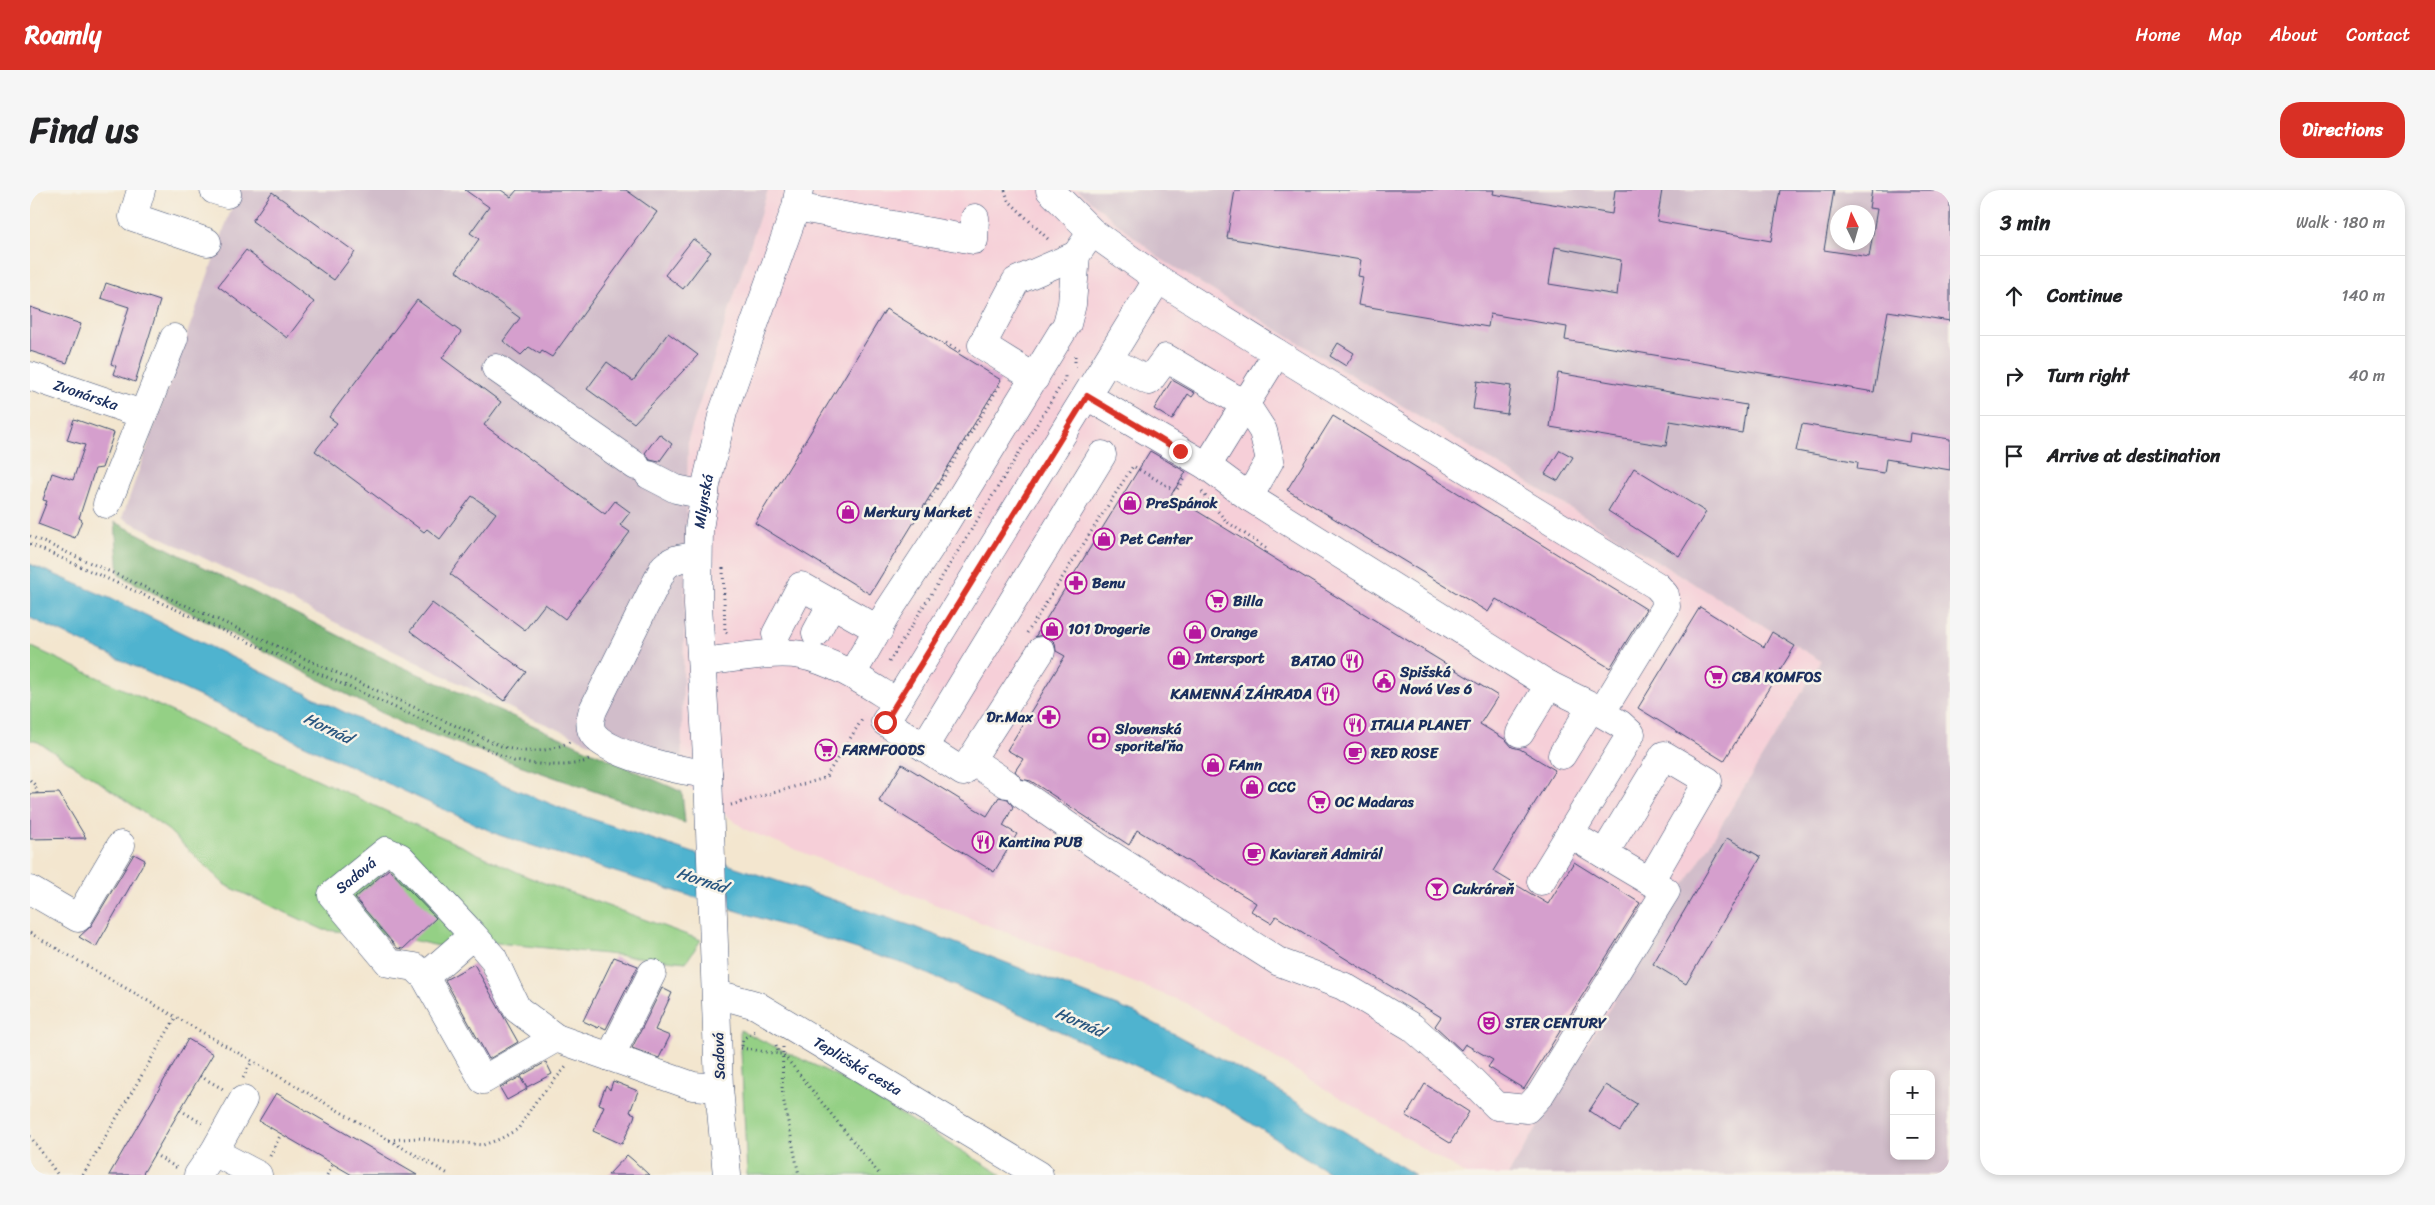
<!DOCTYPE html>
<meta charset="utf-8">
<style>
:root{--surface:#fff;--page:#f6f6f6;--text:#202124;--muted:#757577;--line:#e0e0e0;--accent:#d93025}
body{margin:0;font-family:Sriracha,sans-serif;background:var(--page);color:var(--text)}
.controls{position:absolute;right:15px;bottom:15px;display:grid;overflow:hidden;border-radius:10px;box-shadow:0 2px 8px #0003}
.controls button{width:45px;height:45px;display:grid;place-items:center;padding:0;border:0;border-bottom:1px solid var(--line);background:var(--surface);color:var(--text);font:25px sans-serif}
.compass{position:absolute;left:1800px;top:15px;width:45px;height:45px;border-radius:50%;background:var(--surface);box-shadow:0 2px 8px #0003;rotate:355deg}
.stop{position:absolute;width:15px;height:15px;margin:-11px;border:4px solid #d93025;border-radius:50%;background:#fff}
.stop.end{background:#d93025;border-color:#fff;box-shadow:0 1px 5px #0008}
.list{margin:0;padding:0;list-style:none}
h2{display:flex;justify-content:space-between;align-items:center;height:65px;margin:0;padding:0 20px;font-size:21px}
h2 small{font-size:16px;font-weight:400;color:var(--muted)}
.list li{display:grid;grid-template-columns:32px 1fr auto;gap:15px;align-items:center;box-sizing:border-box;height:80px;padding:0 20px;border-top:1px solid var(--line)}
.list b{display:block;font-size:19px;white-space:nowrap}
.list em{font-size:16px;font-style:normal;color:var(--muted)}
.icon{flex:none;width:28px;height:28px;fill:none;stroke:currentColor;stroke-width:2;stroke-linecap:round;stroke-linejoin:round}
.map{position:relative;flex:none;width:1920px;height:985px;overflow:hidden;border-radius:20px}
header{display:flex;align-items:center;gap:30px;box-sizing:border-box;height:70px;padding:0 25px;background:var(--accent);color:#fff}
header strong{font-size:24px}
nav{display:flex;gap:28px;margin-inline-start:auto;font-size:18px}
.intro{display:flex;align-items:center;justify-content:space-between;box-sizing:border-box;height:120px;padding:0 30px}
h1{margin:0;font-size:35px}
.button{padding:12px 22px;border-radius:20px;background:var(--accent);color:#fff;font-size:18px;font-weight:700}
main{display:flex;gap:30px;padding:0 30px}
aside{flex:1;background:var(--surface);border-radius:20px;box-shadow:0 2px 8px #0003}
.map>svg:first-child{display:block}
.built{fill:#f6cfd8}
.industrial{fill:#d1bdca;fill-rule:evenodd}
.green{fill:#94d085;stroke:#588072}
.forest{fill:#77b272;stroke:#497068}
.water{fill:#50b3cf;stroke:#367196}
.building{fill:#d59fcd;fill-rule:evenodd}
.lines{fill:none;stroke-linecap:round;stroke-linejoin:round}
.minor-casing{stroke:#3b4a6f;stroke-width:29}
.path{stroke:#3b4a6f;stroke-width:3;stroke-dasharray:1 4;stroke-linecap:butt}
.minor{stroke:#fff;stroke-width:28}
.route{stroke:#d93025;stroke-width:6}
.labels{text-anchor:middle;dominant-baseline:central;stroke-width:5;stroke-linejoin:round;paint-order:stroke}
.street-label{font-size:15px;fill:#1b2f5e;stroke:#f7f3e8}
.poi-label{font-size:15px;font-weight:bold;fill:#1b2f5e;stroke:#f7f3e8;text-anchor:start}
.water-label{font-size:16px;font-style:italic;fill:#2b5780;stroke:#f7f3e8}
</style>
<header>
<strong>Roamly</strong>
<nav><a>Home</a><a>Map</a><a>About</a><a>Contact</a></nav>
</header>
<div class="intro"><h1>Find us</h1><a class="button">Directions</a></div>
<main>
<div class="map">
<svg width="1920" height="985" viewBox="0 0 1920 985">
<rect width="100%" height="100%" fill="#f7f3e8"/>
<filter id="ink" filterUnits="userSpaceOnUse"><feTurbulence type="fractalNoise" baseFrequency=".02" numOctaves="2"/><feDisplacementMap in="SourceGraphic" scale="10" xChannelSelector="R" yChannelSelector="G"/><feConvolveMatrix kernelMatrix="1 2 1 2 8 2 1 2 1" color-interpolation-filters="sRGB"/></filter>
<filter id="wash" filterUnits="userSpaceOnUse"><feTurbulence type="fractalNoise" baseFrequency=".0096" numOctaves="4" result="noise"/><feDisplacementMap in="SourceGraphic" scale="20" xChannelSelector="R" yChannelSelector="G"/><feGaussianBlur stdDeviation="1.12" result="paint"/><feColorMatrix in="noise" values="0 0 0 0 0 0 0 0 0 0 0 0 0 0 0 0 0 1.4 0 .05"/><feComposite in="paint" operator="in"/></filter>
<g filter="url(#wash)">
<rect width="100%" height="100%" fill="#f3e6cf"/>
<path class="built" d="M738 0H1047L1131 69 1791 471 1478 985H1436L1156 813 716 640 651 592 658 249Z"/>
<g class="industrial">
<path d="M208 0H738L658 249 651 592 492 524 92 328Z"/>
<path d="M1047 0H1920V985H1478L1791 471 1131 69ZM1808 22H1838V52H1808ZM1864 884H1901V966H1864Z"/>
</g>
<g class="green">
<path d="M0 456 498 687 671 750 656 772 457 752 463 768 368 747 294 740 195 695 138 640 68 591 5 550H0Z"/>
<path d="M710 840 807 886 972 985H717Z"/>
</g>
<path class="forest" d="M85 332 357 470 652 602 655 633 375 535 89 385Z"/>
<path class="water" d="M0 374 91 413 400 564 538 621 882 736 1105 823 1232 891 1385 985H1303L1194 916 1016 835 874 774 469 645 0 428Z"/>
<g id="blocks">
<g class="building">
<path d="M435 0H471L481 7 487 0H596L627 22 522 167 512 161 510 164 499 157 491 165 473 151 490 128 426 81 449 49 440 43 459 17Z"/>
<path d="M1205 0H1464L1463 4 1582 24 1585 0H1632L1627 31 1741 51 1750 0H1804L1794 60 1839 67 1847 19 1839 18 1842 0H1920V131L1858 121 1844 202 1535 150 1537 137 1460 124 1458 137 1328 115 1333 87 1328 86 1331 70 1197 48ZM1525 57 1591 70 1587 105 1519 94Z"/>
<path d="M242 2 325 62 304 90 222 31Z"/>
<path d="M663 49 681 62 653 99 635 85Z"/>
<path d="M216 60 284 112 257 148 188 96Z"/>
<path d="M76 93 130 111 105 192 83 184 86 176 81 174 99 117 71 108Z"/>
<path d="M387 110 431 142 412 168 471 212 454 235 575 324 585 311 600 322 590 335 600 342 535 429 515 414 495 440 420 384 466 323 442 306 410 349 397 339 394 342 285 261 307 233 299 227Z"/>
<path d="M0 117 51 134 37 173 0 161Z"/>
<path d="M856 119 971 190 840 404 725 333Z"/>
<path d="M638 143 668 165 604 233 557 199 577 172 603 191Z"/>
<path d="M1308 153 1324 163 1316 176 1300 166Z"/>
<path d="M1528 183 1716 215 1712 243 1640 231 1636 256 1520 237Z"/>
<path d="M1142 190 1165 203 1162 207 1158 204 1142 230 1124 219Z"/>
<path d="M1447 191 1481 196 1477 224 1443 219Z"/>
<path d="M1303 226 1616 419 1580 478 1466 409 1458 422 1257 300Z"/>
<path d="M44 229 84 243 72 278 65 279 49 328 52 330 45 348 8 334 17 311 13 310 22 283 43 290 55 255 37 250Z"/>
<path d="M1772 234 1879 252 1880 243 1920 249V280L1856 269 1854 283 1827 279 1828 272 1766 261Z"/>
<path d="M629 244 642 254 629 272 620 270 615 263Z"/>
<path d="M1530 260 1543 267 1528 291 1515 284Z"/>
<path d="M1120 261 1156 282 1141 305 1468 506 1450 534 1476 550 1482 557 1490 559 1525 580 1463 681 1518 714 1544 672 1610 713 1494 899 1458 877 1463 870 1435 854 1431 860 1405 836 1411 827 1246 726 1241 733 1221 721 1226 713 1107 640 1099 655 1001 591 991 589 985 581 993 569 977 560 1035 466 1026 461 1025 453 1020 448 1012 445 1005 447Z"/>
<path d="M1604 278 1676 322 1649 366 1578 321Z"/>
<path d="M402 413 496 482 474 511 380 441Z"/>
<path d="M1670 417 1734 457 1742 442 1765 456 1694 571 1608 518Z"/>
<path d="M872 574 957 626 969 607 978 609 983 617 973 636 987 644 964 682 849 611Z"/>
<path d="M29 603 56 648 0 649V604Z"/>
<path d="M1697 648 1731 667 1656 794 1623 774Z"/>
<path d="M104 664 115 670 66 757 49 747 61 736Z"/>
<path d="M359 679 406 728 373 759 367 758 325 708Z"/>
<path d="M584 767 608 776 576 839 570 836 568 838 553 831Z"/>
<path d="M444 774 488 852 459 869 415 790Z"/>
<path d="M632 798 642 803 625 840 640 846 629 868 602 858Z"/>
<path d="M158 849 183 864 170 886 112 985H79Z"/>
<path d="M516 872 522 884 497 897 491 886Z"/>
<path d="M490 887 497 899 477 910 470 898Z"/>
<path d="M583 891 608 901 600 922 605 924 604 928 592 954 563 941 574 916 569 914 576 895 580 900Z"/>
<path d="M1395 894 1439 922 1420 953 1376 926Z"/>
<path d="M1576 895 1607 914 1590 941 1559 921Z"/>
<path d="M246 903 387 985H322L229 931Z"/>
<path d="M597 965 603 970 619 985H578Z"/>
</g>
</g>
</g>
<g filter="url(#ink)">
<use href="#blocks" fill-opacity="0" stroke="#3b4a6f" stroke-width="1"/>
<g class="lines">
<g class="minor-casing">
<g id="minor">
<path d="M111 0 103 27 177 52"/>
<path d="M184 0 197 4"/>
<path d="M1020 0 1062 42 1128 89 1247 163 1177 276"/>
<path d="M766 17 944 50 945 28"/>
<path d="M1079 170 1119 191 1136 168 1216 215 1233 241 1240 270 1219 307"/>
<path d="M466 178 606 276"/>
<path id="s1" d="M0 186 112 224"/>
<path d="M1005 188 952 155 986 91 1046 65"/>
<path d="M1057 206 1177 276 1219 307 1519 495 1562 516 1571 523 1636 417 1635 405 1627 396 1247 163"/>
<path d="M619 285 646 299 675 305"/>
<path d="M77 314 144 148"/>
<path d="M668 367C654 367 644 368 634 377L563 520C560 529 558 539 565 546 581 565 654 583 678 583"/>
<path d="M786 443 802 413"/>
<path d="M746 444 771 396 849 440"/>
<path d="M1011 461 933 582 855 532 1128 89"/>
<path d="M672 472C700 469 745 460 771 465 806 472 837 494 867 512"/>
<path d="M822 484 859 420 903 353 1037 134 1042 114 1046 65 1062 42"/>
<path d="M1490 543 1519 495"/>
<path d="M894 557 1072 265"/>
<path d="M1532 565 1562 516"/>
<path d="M941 570 977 594"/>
<path d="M992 604 1070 658 1249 772 1313 796 1382 837 1435 884 1467 916 1497 919 1510 905 1636 701 1540 644"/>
<path d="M1574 664 1634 565 1678 591 1620 691"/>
<path d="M1511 691 1601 544 1590 534 1571 523"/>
<path d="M0 700 48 728 91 655"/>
<path id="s2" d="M395 787 385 777 359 773 302 705 356 661 370 667 443 745 395 787 453 890 526 848 487 819 463 768 443 745"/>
<path id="s3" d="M687 804 726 815 1009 985"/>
<path d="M526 848 663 896 689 898"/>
<path d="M580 867 622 783"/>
<path d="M184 962 213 910"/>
<path d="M168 985 184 962 228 985"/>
<path id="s4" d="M697 985 689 898 678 583 668 415 669 339 676 295 693 222 766 17 769 0"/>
</g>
</g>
<g class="path">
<path d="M975 0 978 10 1020 51"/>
<path d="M916 153 931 162"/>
<path d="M1045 166V179"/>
<path d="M1172 302 1196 331 1237 359 1235 363"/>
<path d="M896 316 971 193"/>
<path d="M0 346 471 556C497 565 518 562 542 551"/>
<path d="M0 354 484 571C508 574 536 579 559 570"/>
<path d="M693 378 695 441 699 445"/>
<path d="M997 443 1103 276 1146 301 1155 287"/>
<path d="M859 472 1035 189V182"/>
<path d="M0 590 6 596 7 604"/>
<path d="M701 615 795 588 833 528"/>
<path d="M0 743 420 985"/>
<path d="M746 855 749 864H753L850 985"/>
<path d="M712 856 713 849 725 841"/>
<path d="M753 857 752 903 769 985"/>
<path d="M711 858 749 864"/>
<path d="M170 886 193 899"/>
<path d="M213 888 222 871"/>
<path d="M150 920 175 935"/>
<path d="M0 946 28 985"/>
<path d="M359 950 387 948 453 955 470 949 488 939 506 911 537 876"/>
<path d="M124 964 147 978"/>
<path d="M240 966 251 944"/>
<path d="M53 985 146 827"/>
<path d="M297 985 303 974"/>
</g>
<use href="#minor" class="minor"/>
</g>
</g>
<g class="lines" filter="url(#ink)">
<path class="route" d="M855 532 1057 206 1150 261"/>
</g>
<defs>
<g id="shop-ring" transform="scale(1.125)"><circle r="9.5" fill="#f7f3e8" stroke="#b5179e" stroke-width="1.5"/><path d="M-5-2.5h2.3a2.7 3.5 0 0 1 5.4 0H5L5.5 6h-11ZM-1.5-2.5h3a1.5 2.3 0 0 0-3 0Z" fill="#b5179e"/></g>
<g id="pharmacy-ring" transform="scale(1.125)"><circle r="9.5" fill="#f7f3e8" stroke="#b5179e" stroke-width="1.5"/><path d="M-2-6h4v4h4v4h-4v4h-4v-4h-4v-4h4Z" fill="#b5179e"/></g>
<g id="supermarket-ring" transform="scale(1.125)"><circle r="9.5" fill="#f7f3e8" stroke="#b5179e" stroke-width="1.5"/><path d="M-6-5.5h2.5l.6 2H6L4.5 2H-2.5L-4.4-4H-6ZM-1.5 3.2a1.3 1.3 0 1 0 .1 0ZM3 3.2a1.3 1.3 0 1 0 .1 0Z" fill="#b5179e"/></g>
<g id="restaurant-ring" transform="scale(1.125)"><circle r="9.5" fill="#f7f3e8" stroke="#b5179e" stroke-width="1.5"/><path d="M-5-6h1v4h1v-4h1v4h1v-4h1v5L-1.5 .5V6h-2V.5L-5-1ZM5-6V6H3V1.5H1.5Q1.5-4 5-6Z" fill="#b5179e"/></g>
<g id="civic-ring" transform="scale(1.125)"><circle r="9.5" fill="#f7f3e8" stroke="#b5179e" stroke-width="1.5"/><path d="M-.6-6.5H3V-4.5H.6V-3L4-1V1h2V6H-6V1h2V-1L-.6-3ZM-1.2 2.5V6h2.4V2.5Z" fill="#b5179e"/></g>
<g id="bank-ring" transform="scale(1.125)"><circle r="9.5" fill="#f7f3e8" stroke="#b5179e" stroke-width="1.5"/><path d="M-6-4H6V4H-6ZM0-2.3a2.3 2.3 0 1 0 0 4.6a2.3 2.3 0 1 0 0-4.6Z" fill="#b5179e"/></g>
<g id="cafe-ring" transform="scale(1.125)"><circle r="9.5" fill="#f7f3e8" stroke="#b5179e" stroke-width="1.5"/><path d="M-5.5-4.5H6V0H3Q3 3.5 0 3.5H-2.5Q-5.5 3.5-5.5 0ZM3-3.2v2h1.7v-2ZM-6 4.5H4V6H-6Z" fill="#b5179e"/></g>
<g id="bar-ring" transform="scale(1.125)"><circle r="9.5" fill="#f7f3e8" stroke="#b5179e" stroke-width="1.5"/><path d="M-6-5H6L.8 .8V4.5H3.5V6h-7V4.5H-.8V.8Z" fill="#b5179e"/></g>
<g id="theatre-ring" transform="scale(1.125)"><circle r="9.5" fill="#f7f3e8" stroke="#b5179e" stroke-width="1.5"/><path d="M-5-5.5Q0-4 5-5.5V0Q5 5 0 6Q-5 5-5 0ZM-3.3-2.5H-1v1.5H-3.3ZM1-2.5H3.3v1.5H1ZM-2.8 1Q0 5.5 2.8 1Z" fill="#b5179e"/></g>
</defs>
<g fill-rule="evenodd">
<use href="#shop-ring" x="1100" y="313"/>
<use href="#shop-ring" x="818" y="322"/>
<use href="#shop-ring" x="1074" y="349"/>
<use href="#pharmacy-ring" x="1046" y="393"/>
<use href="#supermarket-ring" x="1187" y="411"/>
<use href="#shop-ring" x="1022" y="439"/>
<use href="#shop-ring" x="1165" y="442"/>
<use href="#shop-ring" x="1149" y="468"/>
<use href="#restaurant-ring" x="1322" y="471"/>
<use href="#supermarket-ring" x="1686" y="487"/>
<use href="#civic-ring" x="1354" y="491"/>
<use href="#restaurant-ring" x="1298" y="504"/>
<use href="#pharmacy-ring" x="1019" y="527"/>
<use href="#restaurant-ring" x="1325" y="535"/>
<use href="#bank-ring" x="1069" y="548"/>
<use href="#supermarket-ring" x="796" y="560"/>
<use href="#cafe-ring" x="1325" y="563"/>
<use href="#shop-ring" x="1183" y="575"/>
<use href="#shop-ring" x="1222" y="597"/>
<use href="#supermarket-ring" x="1289" y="612"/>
<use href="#restaurant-ring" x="953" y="652"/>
<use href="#cafe-ring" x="1224" y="664"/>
<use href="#bar-ring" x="1407" y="699"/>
<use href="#theatre-ring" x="1459" y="833"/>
</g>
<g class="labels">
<g class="street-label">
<text stroke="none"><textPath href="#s1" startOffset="59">Zvonárska</textPath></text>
<text stroke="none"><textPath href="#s4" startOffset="675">Mlynská</textPath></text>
<text stroke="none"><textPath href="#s2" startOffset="160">Sadová</textPath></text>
<text transform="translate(689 866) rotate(-92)">Sadová</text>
<text stroke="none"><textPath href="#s3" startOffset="159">Tepličská cesta</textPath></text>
</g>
<g class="poi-label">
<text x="1116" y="313">PreSpánok</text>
<text x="834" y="322">Merkury Market</text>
<text x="1090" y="349">Pet Center</text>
<text x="1062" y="393">Benu</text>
<text x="1203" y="411">Billa</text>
<text x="1038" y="439">101 Drogerie</text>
<text x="1181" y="442">Orange</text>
<text x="1165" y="468">Intersport</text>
<text x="1306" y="471" text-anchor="end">BATAO</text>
<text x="1370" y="482">Spišská<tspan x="1370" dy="17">Nová Ves 6</tspan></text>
<text x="1702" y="487">CBA KOMFOS</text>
<text x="1282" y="504" text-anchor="end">KAMENNÁ ZÁHRADA</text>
<text x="1003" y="527" text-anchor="end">Dr.Max</text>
<text x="1341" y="535">ITALIA PLANET</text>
<text x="1085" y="539">Slovenská<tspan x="1085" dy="17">sporiteľňa</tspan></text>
<text x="812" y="560">FARMFOODS</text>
<text x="1341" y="563">RED ROSE</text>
<text x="1199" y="575">FAnn</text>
<text x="1238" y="597">CCC</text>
<text x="1305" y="612">OC Madaras</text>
<text x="969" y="652">Kantina PUB</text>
<text x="1240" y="664">Kaviareň Admirál</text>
<text x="1423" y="699">Cukráreň</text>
<text x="1475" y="833">STER CENTURY</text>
</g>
<g class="water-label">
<text transform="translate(298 538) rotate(26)">Hornád</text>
<text transform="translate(672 690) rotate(18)">Hornád</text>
<text transform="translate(1050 832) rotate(24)">Hornád</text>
</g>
</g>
</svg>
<div class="controls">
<button>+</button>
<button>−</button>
</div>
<svg class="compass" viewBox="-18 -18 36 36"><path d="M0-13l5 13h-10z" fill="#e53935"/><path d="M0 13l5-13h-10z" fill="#757577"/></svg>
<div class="stop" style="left:855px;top:532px"></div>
<div class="stop end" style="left:1150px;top:261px"></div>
</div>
<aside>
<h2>3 min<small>Walk · 180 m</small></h2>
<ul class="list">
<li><svg class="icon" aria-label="ahead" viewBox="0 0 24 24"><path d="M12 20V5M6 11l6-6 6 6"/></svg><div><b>Continue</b></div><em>140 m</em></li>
<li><svg class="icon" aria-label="right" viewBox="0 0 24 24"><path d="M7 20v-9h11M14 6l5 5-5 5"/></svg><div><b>Turn right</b></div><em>40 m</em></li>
<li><svg class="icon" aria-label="arrive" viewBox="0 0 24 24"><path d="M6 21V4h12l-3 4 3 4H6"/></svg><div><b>Arrive at destination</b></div></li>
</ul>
</aside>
</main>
